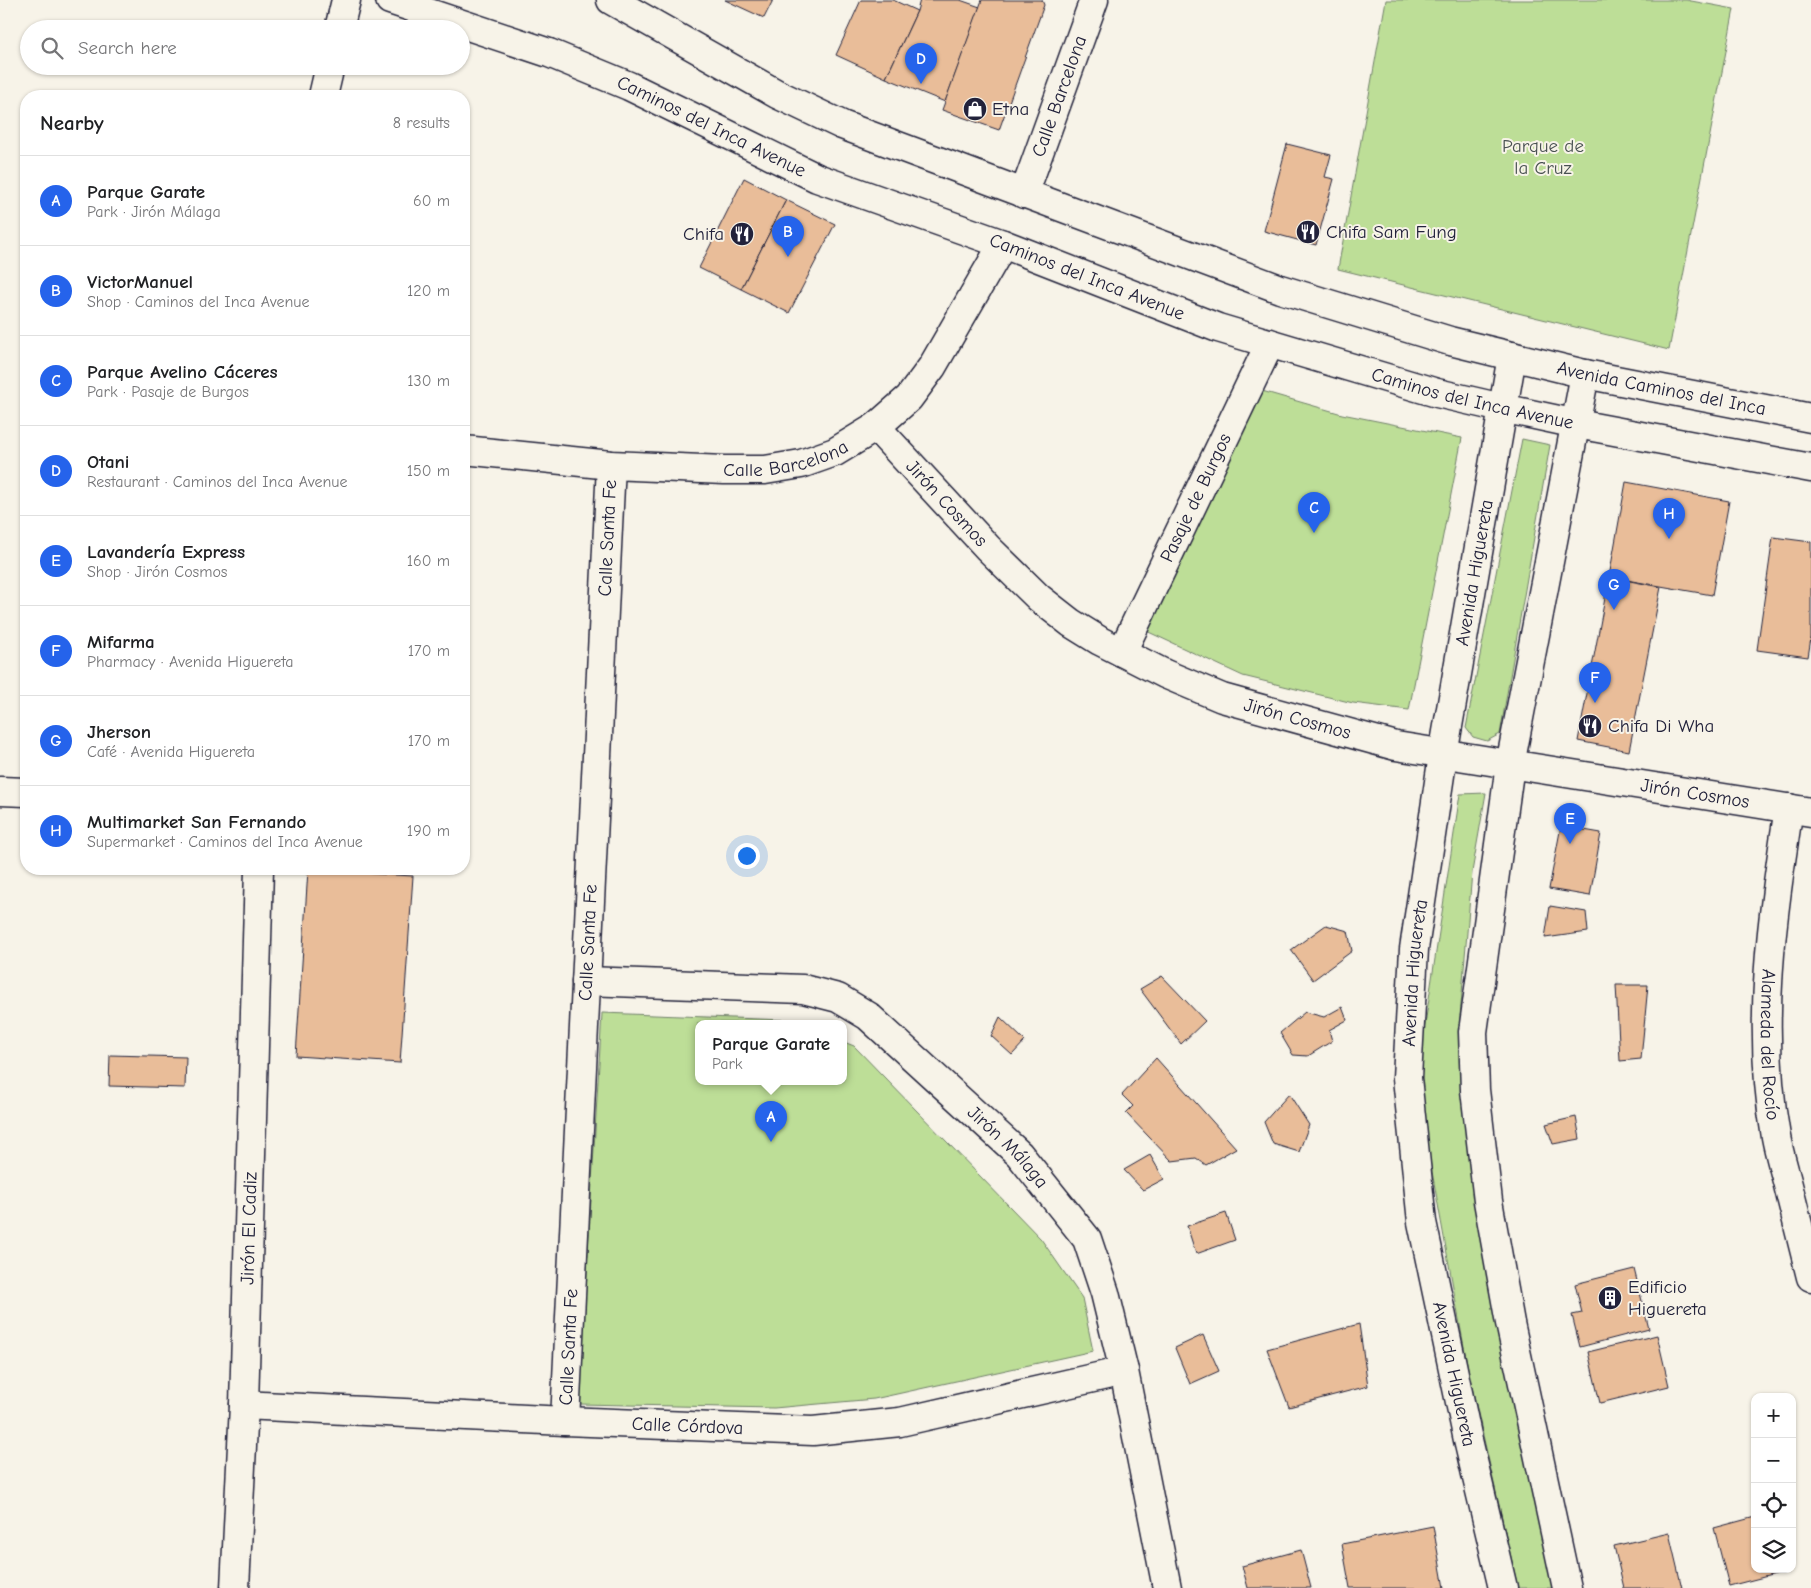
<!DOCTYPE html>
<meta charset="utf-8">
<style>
:root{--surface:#fff;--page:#f2f2f2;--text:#202124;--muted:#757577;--line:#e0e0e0;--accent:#2563eb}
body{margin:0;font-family:"Comic Neue",sans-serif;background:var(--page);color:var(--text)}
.controls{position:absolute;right:15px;bottom:15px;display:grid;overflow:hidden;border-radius:10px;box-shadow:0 1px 4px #0004}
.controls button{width:45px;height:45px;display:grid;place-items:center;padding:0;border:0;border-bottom:1px solid var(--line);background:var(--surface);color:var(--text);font:25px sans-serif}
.you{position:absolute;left:746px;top:855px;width:18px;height:18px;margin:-12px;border:4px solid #fff;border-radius:50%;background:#1a73e8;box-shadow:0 0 0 8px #1a73e833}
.badge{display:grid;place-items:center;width:32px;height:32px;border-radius:50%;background:var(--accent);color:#fff;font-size:16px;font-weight:700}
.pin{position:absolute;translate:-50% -41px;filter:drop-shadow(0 1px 2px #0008)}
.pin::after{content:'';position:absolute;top:26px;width:18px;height:15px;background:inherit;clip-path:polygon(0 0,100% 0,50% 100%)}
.popup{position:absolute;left:695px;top:1020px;width:152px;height:65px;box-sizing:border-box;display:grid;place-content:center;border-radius:10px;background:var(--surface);filter:drop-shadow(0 1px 4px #0005);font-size:16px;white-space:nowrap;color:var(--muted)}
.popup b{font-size:19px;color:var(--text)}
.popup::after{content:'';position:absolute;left:50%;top:100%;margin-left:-10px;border:10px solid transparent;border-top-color:var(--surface)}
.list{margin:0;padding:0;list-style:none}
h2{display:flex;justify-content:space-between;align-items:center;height:65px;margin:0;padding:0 20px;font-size:21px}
h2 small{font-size:16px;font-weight:400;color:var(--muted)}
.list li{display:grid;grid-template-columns:32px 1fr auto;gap:15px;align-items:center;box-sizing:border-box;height:90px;padding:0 20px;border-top:1px solid var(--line)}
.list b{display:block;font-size:19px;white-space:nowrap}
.list p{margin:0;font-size:16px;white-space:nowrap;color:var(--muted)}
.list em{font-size:16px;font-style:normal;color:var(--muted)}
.icon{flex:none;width:28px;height:28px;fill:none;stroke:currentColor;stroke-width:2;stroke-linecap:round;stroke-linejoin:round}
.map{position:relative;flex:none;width:1811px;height:1588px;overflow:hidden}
.search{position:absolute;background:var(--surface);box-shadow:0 1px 4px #0004;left:20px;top:20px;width:450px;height:55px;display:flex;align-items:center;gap:12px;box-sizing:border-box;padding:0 18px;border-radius:28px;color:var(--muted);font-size:19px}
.panel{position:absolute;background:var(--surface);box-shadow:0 1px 4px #0004;left:20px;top:90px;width:450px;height:785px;border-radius:20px}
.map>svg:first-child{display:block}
.green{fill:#bdde97;stroke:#708069}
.building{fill:#e9bd99;stroke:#22223b}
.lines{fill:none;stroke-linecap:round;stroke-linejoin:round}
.street-casing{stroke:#22223b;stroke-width:31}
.secondary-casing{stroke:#22223b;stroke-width:31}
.street{stroke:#f7f3e8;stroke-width:28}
.secondary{stroke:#f7f3e8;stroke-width:28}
.labels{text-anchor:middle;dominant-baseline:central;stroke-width:4;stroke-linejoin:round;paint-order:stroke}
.street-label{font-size:19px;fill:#22223b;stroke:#f7f3e8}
.poi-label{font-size:19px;fill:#22223b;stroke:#f7f3e8;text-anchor:start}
.park-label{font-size:19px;fill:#495152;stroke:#f7f3e8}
</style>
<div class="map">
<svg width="1811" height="1588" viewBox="0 0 1811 1588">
<rect width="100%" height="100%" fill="#f7f3e8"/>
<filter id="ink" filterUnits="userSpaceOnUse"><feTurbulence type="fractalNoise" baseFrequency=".02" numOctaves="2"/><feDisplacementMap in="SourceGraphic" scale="10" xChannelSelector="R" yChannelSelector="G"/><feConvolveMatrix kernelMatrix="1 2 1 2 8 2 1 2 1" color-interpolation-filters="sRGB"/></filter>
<g filter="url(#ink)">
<g class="green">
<path d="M1386 0H1686L1734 9 1669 350 1338 269Z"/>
<path d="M1255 389 1342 414 1462 438 1409 710 1353 703 1243 676 1140 628Z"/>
<path d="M1522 439 1550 445 1500 734 1487 741 1473 737 1466 728Z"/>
<path d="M1486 793 1472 872 1459 1029 1468 1136 1556 1588H1518L1469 1374 1416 1084 1460 794Z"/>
<path d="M602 1013 785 1020 793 1023H698V1081H844V1042L854 1046 1041 1239 1082 1298 1093 1351 874 1399 774 1408 579 1404Z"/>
</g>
<g class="building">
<path d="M725 0H773L764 18Z"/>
<path d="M861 0H893L917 11 886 78 836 55Z"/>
<path d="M920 0H960L980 7 945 102 886 78 917 11Z"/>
<path d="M982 0H1042L1044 5 999 130 942 110Z"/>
<path d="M1287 144 1331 155 1325 177 1334 179 1316 245 1264 231Z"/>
<path d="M744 178 786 200 741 289 699 268Z"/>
<path d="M786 200 835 224 789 313 741 289Z"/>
<path d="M1626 482 1729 501 1712 595 1609 577Z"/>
<path d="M1773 537 1811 542V638L1808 657 1757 650Z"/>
<path d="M1609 577 1661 587 1629 751 1578 741Z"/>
<path d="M1561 826 1601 833 1590 896 1549 889Z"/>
<path d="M308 870 413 876 400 1063 296 1056Z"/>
<path d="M1550 906 1586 912 1588 932 1545 938Z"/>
<path d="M1326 925 1348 931 1352 951 1313 980 1291 950Z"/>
<path d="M1162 976 1205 1021 1181 1044 1140 989Z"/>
<path d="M1616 985H1648L1641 1059 1620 1061Z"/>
<path d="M1342 1007 1347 1020 1329 1030 1332 1041 1308 1056 1293 1055 1280 1033 1305 1012 1324 1017Z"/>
<path d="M1000 1017 1025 1041 1012 1055 991 1036Z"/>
<path d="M110 1055 186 1057 185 1088 109 1086Z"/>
<path d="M1156 1058 1236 1148 1206 1165 1196 1158 1172 1161 1126 1113 1133 1106 1122 1095Z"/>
<path d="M1289 1094 1309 1125 1299 1152 1273 1144 1264 1122Z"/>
<path d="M1576 1117 1580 1139 1553 1144 1546 1124Z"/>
<path d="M1150 1155 1164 1179 1143 1190 1124 1170Z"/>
<path d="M1226 1213 1235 1240 1196 1254 1187 1226Z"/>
<path d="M1634 1269 1649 1329 1580 1347 1572 1315 1582 1313 1575 1284Z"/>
<path d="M1359 1324 1368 1386 1289 1407 1267 1349Z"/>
<path d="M1203 1335 1219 1371 1190 1384 1175 1348Z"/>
<path d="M1657 1335 1669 1386 1600 1403 1588 1352Z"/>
<path d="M1755 1517V1569H1787V1571L1729 1586 1714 1528Z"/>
<path d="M1433 1526 1444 1588H1350L1342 1544Z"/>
<path d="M1669 1533 1682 1588H1624L1614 1546Z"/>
<path d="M1301 1550 1311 1588H1248L1242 1566Z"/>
</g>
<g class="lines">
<g class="street-casing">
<g id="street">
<path d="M339 29 346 0"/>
<path d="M323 96 330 66"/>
<path id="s1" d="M1024 194 1094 0"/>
<path id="s2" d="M876 427 988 548 1039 598 1071 623 1100 641 1165 674 1222 698 1396 746 1811 812"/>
<path id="s3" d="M464 450 611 465 724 470H765L801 464 835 452 876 427 909 398 932 367 1003 244"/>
<path id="s4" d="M1122 652 1270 343"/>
<path d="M0 791 26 792"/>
<path id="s5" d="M1789 808C1772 918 1756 1025 1776 1137 1779 1153 1784 1169 1788 1185 1796 1216 1803 1246 1811 1277"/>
<path id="s6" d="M586 981 803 989 838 998 868 1016 1019 1154 1087 1239 1105 1293 1124 1371 1167 1588"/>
<path id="s7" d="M244 1405 565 1421 813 1431 900 1422 1124 1371"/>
<path id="s8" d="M565 1421 611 465"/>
<path id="s9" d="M235 1588 244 1405 259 869"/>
</g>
</g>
<g class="secondary-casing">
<g id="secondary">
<path id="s10" d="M390 0 549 53 629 86 817 178 1003 244 1218 328 1437 393 1502 408 1577 424 1811 468"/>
<path id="s11" d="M611 0 777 94 842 125 1280 289 1450 341 1585 374 1811 418"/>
<path id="s12" d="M1503 1588 1468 1440 1422 1222 1407 1078 1414 949 1443 755 1512 356"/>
<path d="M1567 1588 1510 1323 1488 1201 1475 1090 1473 1032 1510 765 1585 374"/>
</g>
</g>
<use href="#street" class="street"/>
<use href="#secondary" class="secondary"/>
</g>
</g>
<defs>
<g id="shop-disc" transform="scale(1.25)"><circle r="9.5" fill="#22223b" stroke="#f7f3e8"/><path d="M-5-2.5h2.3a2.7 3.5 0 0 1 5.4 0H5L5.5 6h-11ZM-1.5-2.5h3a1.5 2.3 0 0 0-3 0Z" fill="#fff"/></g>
<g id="restaurant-disc" transform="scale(1.25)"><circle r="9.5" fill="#22223b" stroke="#f7f3e8"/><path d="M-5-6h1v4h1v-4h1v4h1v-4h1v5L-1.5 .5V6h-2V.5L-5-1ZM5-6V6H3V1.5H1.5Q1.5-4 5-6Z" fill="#fff"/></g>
<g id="building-disc" transform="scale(1.25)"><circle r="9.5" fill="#22223b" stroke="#f7f3e8"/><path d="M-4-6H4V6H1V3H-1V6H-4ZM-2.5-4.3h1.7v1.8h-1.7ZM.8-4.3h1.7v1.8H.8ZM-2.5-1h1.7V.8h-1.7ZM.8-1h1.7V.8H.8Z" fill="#fff"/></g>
</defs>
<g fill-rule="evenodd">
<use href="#shop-disc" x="975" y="109"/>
<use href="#restaurant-disc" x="1308" y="232"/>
<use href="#restaurant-disc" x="742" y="234"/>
<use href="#restaurant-disc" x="1590" y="726"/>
<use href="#building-disc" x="1610" y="1298"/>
</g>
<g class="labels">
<g class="street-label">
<text stroke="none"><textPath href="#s1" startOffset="104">Calle Barcelona</textPath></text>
<text stroke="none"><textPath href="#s10" startOffset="346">Caminos del Inca Avenue</textPath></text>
<text stroke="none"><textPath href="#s10" startOffset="751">Caminos del Inca Avenue</textPath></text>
<text stroke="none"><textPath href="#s11" startOffset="1125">Avenida Caminos del Inca</textPath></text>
<text stroke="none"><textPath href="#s10" startOffset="1156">Caminos del Inca Avenue</textPath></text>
<text stroke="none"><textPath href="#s3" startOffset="324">Calle Barcelona</textPath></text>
<text stroke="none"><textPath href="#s4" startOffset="171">Pasaje de Burgos</textPath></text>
<text stroke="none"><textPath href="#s2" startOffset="104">Jirón Cosmos</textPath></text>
<text stroke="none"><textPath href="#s8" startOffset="884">Calle Santa Fe</textPath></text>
<text stroke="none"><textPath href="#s12" startOffset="1030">Avenida Higuereta</textPath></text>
<text stroke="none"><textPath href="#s2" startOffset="524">Jirón Cosmos</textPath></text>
<text stroke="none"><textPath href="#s2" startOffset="929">Jirón Cosmos</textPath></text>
<text stroke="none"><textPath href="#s8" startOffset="479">Calle Santa Fe</textPath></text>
<text stroke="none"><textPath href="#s12" startOffset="625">Avenida Higuereta</textPath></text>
<text stroke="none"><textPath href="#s5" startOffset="238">Alameda del Rocío</textPath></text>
<text stroke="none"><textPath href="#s6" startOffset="480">Jirón Málaga</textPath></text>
<text stroke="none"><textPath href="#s9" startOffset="360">Jirón El Cadiz</textPath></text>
<text stroke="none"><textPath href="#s8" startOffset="74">Calle Santa Fe</textPath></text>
<text transform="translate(1454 1374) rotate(78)">Avenida Higuereta</text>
<text stroke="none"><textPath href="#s7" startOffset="444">Calle Córdova</textPath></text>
</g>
<g class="poi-label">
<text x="992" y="109">Etna</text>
<text x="1326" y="232">Chifa Sam Fung</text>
<text x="724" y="234" text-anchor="end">Chifa</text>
<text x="1608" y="726">Chifa Di Wha</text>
<text x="1628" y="1287">Edificio<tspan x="1628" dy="22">Higuereta</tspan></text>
</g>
<g class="park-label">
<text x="1543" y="146">Parque de<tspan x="1543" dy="22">la Cruz</tspan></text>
</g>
</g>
</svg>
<div class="controls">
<button>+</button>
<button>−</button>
<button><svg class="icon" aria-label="locate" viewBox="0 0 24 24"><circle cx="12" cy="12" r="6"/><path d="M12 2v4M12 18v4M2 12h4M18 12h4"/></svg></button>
<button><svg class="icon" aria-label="layers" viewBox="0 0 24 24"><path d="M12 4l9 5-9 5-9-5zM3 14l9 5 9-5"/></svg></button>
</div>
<div class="you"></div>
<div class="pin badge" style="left:771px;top:1142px">A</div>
<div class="popup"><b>Parque Garate</b>Park</div>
<div class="pin badge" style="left:788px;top:257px">B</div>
<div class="pin badge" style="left:1314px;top:533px">C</div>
<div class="pin badge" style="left:921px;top:84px">D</div>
<div class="pin badge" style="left:1570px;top:844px">E</div>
<div class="pin badge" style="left:1595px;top:703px">F</div>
<div class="pin badge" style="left:1614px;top:610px">G</div>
<div class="pin badge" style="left:1669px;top:539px">H</div>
<div class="search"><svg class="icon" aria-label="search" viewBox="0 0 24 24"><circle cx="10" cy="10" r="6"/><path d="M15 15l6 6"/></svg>Search here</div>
<section class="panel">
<h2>Nearby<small>8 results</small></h2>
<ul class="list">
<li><span class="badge">A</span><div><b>Parque Garate</b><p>Park · Jirón Málaga</p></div><em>60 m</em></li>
<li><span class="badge">B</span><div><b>VictorManuel</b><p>Shop · Caminos del Inca Avenue</p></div><em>120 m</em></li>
<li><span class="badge">C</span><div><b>Parque Avelino Cáceres</b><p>Park · Pasaje de Burgos</p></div><em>130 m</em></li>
<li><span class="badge">D</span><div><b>Otani</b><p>Restaurant · Caminos del Inca Avenue</p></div><em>150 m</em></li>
<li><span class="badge">E</span><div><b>Lavandería Express</b><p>Shop · Jirón Cosmos</p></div><em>160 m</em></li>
<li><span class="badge">F</span><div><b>Mifarma</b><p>Pharmacy · Avenida Higuereta</p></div><em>170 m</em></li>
<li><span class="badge">G</span><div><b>Jherson</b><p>Café · Avenida Higuereta</p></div><em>170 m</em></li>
<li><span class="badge">H</span><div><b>Multimarket San Fernando</b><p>Supermarket · Caminos del Inca Avenue</p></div><em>190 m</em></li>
</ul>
</section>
</div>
